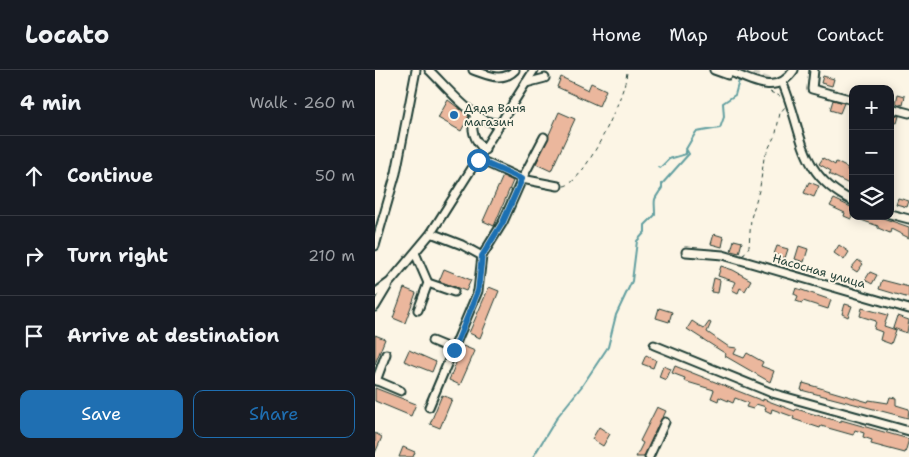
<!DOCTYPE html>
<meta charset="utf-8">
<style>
:root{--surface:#171b24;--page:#20242c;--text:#f1f3f6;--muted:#9ea1a6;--line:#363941;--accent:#1f6fb2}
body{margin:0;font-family:"Shantell Sans",sans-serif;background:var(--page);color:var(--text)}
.controls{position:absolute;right:15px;top:15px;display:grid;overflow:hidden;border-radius:10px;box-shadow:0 2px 12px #0003}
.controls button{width:45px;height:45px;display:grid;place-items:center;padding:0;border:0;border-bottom:1px solid var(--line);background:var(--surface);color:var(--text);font:25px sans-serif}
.stop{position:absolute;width:15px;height:15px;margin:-11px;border:4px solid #1f6fb2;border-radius:50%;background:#fff}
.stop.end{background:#1f6fb2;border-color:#fff;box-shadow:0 1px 5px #0008}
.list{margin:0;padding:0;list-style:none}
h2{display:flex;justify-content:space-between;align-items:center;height:65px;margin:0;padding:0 20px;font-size:21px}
h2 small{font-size:16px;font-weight:400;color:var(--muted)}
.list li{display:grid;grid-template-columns:32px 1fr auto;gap:15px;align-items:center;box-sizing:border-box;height:80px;padding:0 20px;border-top:1px solid var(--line)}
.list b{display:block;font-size:19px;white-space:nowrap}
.list em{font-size:16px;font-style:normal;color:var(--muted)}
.actions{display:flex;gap:10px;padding:15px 20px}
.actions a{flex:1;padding:11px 0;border:1px solid var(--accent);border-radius:10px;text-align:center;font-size:18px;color:var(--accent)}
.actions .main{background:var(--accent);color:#fff}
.icon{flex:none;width:28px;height:28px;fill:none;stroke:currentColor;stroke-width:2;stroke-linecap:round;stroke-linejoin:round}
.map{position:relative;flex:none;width:534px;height:387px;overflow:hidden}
header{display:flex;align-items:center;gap:30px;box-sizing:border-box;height:70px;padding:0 25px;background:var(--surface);border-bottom:1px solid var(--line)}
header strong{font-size:24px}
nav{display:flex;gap:28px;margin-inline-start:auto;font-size:18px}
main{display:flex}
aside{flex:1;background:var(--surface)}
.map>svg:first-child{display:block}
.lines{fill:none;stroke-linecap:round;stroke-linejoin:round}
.stream{stroke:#629fa0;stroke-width:2}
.building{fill:#ebb79d;stroke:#1f3d34}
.minor-tunnel{stroke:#d0d0c2;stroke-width:7;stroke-dasharray:7 3.5;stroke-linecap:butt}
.minor-casing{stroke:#1f3d34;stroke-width:11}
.path{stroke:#1f3d34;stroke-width:1;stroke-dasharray:4 4;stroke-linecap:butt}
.minor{stroke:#fcf5e5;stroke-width:7}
.route{stroke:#1f6fb2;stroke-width:6}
.poi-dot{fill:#1f6fb2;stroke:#fcf5e5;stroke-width:2}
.labels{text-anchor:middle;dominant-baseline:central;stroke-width:4;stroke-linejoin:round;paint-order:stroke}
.poi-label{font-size:12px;fill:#1f3d34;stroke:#fcf5e5;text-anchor:start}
.street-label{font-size:12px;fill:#1f3d34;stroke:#fcf5e5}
</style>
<header>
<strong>Locato</strong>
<nav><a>Home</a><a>Map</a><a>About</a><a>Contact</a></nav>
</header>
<main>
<aside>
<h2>4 min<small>Walk · 260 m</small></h2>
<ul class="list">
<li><svg class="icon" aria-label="ahead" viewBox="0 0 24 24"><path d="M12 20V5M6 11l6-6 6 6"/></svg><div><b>Continue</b></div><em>50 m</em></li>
<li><svg class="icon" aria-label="right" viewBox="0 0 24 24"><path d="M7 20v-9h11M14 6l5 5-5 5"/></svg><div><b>Turn right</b></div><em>210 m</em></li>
<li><svg class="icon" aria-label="arrive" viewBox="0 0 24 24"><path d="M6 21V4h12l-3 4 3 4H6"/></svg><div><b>Arrive at destination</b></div></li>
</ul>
<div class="actions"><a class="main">Save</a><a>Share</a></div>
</aside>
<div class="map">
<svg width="534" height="387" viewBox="0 0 534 387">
<rect width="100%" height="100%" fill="#fcf5e5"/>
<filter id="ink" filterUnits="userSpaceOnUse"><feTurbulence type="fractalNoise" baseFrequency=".02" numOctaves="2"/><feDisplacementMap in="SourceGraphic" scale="10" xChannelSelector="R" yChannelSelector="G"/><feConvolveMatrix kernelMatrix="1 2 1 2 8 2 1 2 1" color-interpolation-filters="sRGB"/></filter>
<g filter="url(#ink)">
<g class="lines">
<g class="stream">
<path d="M283 97 285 98 294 89 311 84V81"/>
<path d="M158 387 183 346 207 316 233 277 241 245 257 211 262 171 270 162V155L280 145C280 127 277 133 287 118V114L312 86 314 84 311 79 321 62 345 58 349 47 348 33 360 25 367 0"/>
</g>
</g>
<g class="building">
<path d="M448 6 459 9 457 16 446 13Z"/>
<path d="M186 7 213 20 216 13 231 20 224 36 182 17Z"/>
<path d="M523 24 530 26 528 35 521 33Z"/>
<path d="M73 30 94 46 86 61 63 48Z"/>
<path d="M458 30 469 33 465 43 455 40Z"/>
<path d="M184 42 200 49 176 101 161 94Z"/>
<path d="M515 44 524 46 522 53 515 51Z"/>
<path d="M448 88 460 95 461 92 473 98 472 100 478 103V116L454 104 456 101 444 94Z"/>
<path d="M128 106 138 111 119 156 108 151Z"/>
<path d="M434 112 444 116 439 127 429 123Z"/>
<path d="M523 128 534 131 532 137 521 134Z"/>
<path d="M459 129 478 138 476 149 469 146 470 143 455 136Z"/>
<path d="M488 146H502L534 157V168L516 159 515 163 503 158V156L486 150Z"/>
<path d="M339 164 349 167 347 177 336 174Z"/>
<path d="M359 170 367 172 364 183 356 181Z"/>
<path d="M464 175 474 182 469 190 459 183Z"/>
<path d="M402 176 413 179 410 188 399 184Z"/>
<path d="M424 176 433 179 429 192 420 189Z"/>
<path d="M483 190 488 194 482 202 476 198Z"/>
<path d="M346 196 358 200 376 210 370 221 365 218 363 223 357 220 361 212 343 206Z"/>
<path d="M69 199 96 210 91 221 64 211Z"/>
<path d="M495 202 502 205 497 214 490 210Z"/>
<path d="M339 208 345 210 343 223 336 222Z"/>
<path d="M507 210 534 217V228L504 219Z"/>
<path d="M114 217 124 221 105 268 94 263Z"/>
<path d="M29 218 41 223 30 253 18 248Z"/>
<path d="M421 218 456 230 453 239 428 231 427 233 421 231 423 226 419 224Z"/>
<path d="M470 234 477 236 473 247 467 244Z"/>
<path d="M284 238 297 242 294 252 281 248Z"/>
<path d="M487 238 513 245 509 256 521 260 516 274 505 270 507 262 499 259 501 251 485 246Z"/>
<path d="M522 246 534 250 532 263 518 258Z"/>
<path d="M317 251 329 259 334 252 336 253 332 262 354 277 362 278 359 284 369 288 372 283 388 292 386 296 399 301 395 312 350 286 351 284 312 259Z"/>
<path d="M0 265 10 269 0 294Z"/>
<path d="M88 276 100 281 85 315 74 310Z"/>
<path d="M34 280 61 292 57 302 29 291Z"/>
<path d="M271 285 281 290 278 298 267 294Z"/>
<path d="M288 296 296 299 291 310 284 307Z"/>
<path d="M300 296 388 331V329L420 341 421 339 466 352V350L534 369 530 383 496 374 497 370 488 367 489 363 480 360 478 365 446 356 445 358 418 349 419 347 397 339 396 343 390 340 391 337 381 334 378 339 371 337 373 333 360 328 358 333 344 327 343 331 336 328 339 320 309 311 310 308 297 303Z"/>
<path d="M428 313 493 332 494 330 513 333 515 327 521 328V335L534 339 533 348 426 320Z"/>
<path d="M0 318 41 334 36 346 0 331Z"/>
<path d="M67 325 77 329 65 358 55 354Z"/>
<path d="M282 337 291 341 269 387H261L268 373 265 371Z"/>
<path d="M224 357 235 364 228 376 217 369Z"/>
<path d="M0 363 7 367 0 383Z"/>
<path d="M28 377 40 382 38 387H24Z"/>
</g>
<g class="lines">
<path class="minor-tunnel" d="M368 0 403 15"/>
<g class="minor-casing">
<g id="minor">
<path d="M54 0C70 15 103 57 126 53"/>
<path d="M98 0C113 5 127 13 140 0"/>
<path d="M339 0 353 5"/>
<path d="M351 0C376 10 401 27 419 0"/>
<path d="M439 0 437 19 478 30"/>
<path d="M151 13 170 8"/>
<path d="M408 14C429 63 422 104 478 131"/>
<path d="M515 38 534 43"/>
<path d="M100 44C95 59 98 70 110 80"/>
<path d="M103 89 147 109 169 67"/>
<path d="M515 144 534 149"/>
<path d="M56 163 87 175 107 186"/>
<path d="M0 176 21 103 41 0"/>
<path d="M311 182 348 185 534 239"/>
<path d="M40 183 53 213 43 240"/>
<path d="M53 213 79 222"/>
<path d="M0 223 15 212 56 163 159 0"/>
<path d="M0 237 12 217"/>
<path d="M57 271 79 280"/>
<path d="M279 275 397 323 534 361"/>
<path d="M0 310 26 321"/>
<path d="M1 311 11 284"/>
<path d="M54 337 103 221 107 186 128 152 147 109 183 116"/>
<path d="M274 387 290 352"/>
</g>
</g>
<g class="path">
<path d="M395 22 405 26"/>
<path d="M189 116C209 114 253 21 252 0"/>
<path d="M368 185 374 177 376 148 385 117 389 88 401 63 405 43 410 37"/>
</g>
<use href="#minor" class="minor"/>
</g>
</g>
<g class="lines" filter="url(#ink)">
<path class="route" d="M79 280 103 221 107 186 128 152 147 109 103 90"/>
</g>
<circle class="poi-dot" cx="79" cy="45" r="5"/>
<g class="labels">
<g class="poi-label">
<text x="89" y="38">Дядя Ваня<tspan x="89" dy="14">магазин</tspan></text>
</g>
<g class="street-label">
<text transform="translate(444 201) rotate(16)">Насосная улица</text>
</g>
</g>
</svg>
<div class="controls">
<button>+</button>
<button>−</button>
<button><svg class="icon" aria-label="layers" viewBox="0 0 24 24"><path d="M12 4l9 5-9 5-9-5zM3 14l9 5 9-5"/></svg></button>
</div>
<div class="stop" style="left:103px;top:90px"></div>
<div class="stop end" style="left:79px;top:280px"></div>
</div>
</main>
